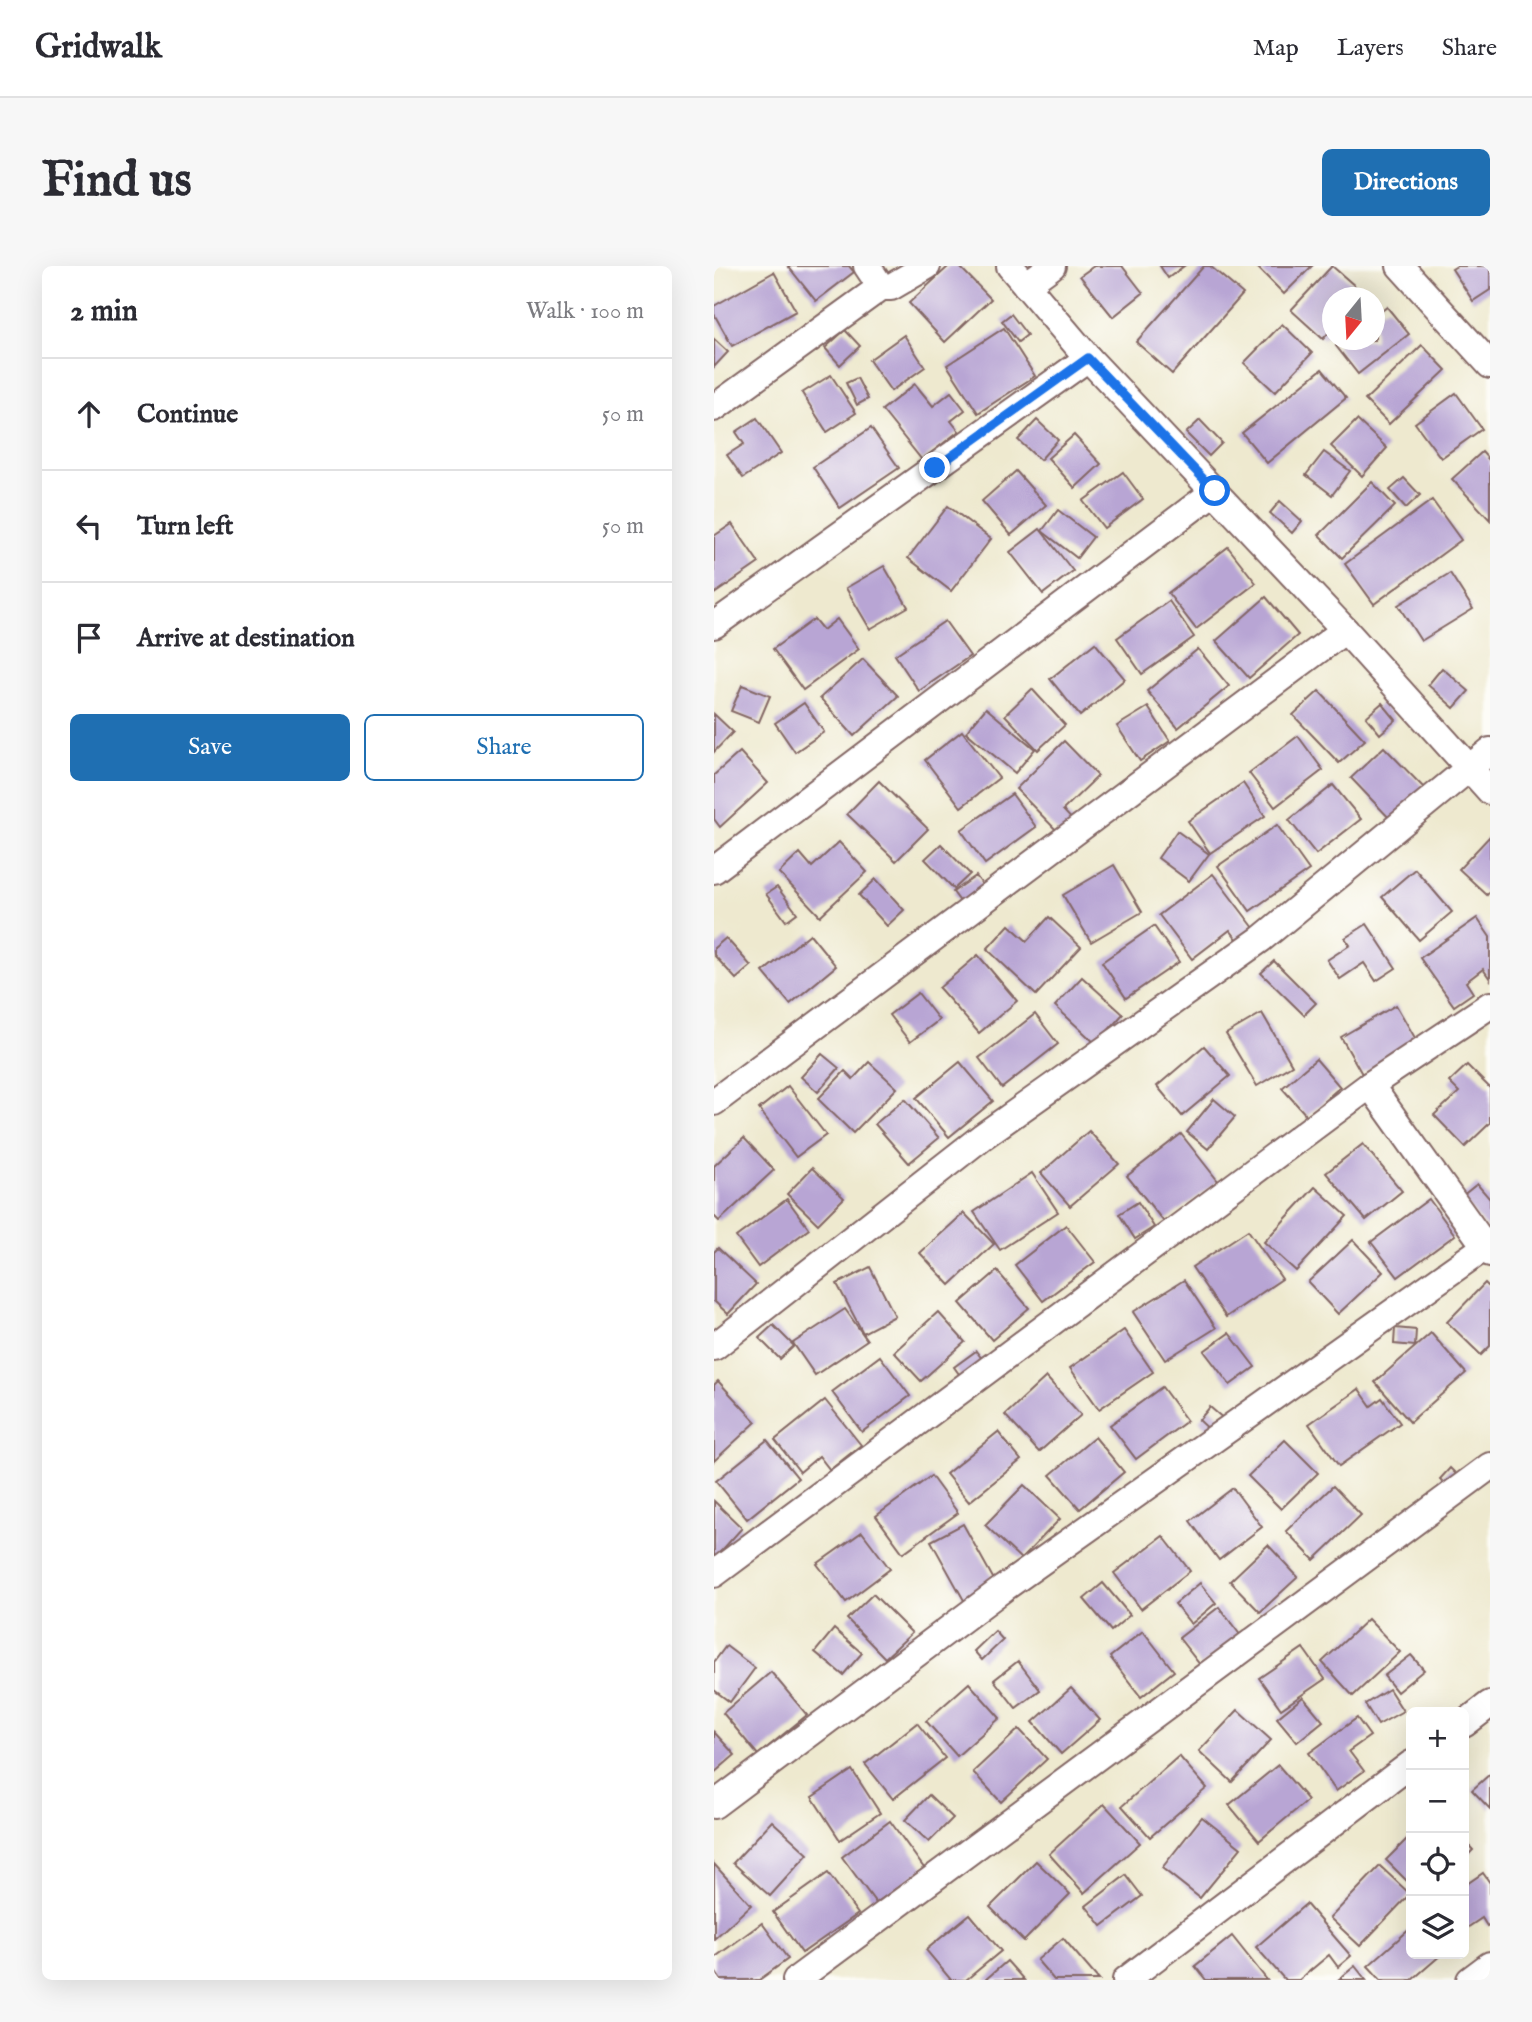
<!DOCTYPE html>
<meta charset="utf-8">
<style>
:root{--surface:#fff;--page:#f7f7f7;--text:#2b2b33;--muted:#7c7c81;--line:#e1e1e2;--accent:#1f6fb2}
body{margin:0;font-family:"IM FELL English",serif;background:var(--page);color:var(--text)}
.controls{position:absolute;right:21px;bottom:21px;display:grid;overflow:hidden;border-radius:10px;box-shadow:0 7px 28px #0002}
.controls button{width:63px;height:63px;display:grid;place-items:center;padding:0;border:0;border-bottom:2px solid var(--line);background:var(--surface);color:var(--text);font:35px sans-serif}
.compass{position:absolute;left:608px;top:21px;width:63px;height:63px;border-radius:50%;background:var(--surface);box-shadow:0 7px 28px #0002;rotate:198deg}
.stop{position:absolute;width:21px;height:21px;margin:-16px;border:5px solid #1a73e8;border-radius:50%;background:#fff}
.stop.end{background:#1a73e8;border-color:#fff;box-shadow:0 2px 7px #0008}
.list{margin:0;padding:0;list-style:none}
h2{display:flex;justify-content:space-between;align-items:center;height:91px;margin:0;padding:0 28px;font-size:30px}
h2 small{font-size:23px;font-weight:400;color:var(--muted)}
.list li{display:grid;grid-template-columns:46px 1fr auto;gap:21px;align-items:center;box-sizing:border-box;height:112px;padding:0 28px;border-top:2px solid var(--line)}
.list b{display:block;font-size:26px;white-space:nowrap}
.list em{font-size:23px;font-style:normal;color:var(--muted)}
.actions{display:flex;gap:14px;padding:21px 28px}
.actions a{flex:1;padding:16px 0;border:2px solid var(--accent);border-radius:10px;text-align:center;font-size:24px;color:var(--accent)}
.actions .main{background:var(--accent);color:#fff}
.icon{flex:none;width:38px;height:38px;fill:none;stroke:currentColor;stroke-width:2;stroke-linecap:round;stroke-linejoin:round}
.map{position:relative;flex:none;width:776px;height:1714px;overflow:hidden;border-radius:10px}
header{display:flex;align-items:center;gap:42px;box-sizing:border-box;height:98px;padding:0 35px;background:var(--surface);border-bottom:2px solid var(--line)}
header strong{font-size:33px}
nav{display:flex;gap:38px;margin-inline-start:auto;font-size:24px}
.intro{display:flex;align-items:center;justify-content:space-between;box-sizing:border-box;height:168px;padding:0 42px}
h1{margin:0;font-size:49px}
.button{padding:18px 32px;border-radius:10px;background:var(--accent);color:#fff;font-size:24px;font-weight:700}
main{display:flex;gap:42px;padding:0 42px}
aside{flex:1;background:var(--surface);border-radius:10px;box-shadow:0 7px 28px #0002}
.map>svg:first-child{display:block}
.building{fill:#b8a5d4}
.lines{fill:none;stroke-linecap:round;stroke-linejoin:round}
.minor-casing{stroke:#836664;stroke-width:30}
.minor{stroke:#fff;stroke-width:26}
.route{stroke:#1a73e8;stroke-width:9}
</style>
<header>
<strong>Gridwalk</strong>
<nav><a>Map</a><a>Layers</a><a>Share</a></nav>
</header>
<div class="intro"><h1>Find us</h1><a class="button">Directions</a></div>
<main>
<aside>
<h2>2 min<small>Walk · 100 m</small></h2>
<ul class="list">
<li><svg class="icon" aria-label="ahead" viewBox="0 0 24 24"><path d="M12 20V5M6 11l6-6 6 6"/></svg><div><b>Continue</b></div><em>50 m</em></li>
<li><svg class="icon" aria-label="left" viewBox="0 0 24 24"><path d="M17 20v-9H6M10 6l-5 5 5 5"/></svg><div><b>Turn left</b></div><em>50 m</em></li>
<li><svg class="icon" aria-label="arrive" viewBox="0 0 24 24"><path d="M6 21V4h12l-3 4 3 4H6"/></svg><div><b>Arrive at destination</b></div></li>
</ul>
<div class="actions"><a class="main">Save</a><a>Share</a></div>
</aside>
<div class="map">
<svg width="776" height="1714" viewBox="0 0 776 1714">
<rect width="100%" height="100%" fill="#fdfcf7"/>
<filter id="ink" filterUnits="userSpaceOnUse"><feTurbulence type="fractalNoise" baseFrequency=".0143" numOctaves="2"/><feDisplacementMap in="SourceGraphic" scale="14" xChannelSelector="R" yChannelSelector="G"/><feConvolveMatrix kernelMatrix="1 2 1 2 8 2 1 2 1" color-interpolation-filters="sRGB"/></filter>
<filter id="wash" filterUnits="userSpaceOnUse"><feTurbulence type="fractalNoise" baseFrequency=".00686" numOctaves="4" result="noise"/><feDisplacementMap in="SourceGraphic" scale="28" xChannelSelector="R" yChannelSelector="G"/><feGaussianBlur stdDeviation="1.57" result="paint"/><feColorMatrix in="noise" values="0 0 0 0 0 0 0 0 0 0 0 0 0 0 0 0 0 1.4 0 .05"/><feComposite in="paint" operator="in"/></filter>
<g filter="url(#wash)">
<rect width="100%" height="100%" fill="#eee9cf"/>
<g id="blocks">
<g class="building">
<path d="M74 0H135L140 6 102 35Z"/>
<path d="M235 0H245L277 33 231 76 195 37Z"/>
<path d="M380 0H408L429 27 399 51 366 10Z"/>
<path d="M446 0H470L454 12Z"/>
<path d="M490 0H496L529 28 458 108 422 76Z"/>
<path d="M542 0H598L570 28Z"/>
<path d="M618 0 650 28 647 32H618V63L609 73 577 44Z"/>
<path d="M743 0H776V24L759 35 738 3Z"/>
<path d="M60 6 82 45 18 80 0 48V40Z"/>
<path d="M673 41 695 68 644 108 622 80 631 74H661V50Z"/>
<path d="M297 48 313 69 304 76 288 55Z"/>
<path d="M568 58 598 87 561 126 530 97Z"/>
<path d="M290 62 321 110 264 147 233 99Z"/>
<path d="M131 64 146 80 126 99 111 82Z"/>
<path d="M190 69 211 101 177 125 155 94Z"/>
<path d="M0 73 14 86 0 101Z"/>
<path d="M708 79 732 104 675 158 651 134Z"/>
<path d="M608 103 632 132 553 197 528 167Z"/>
<path d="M117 109 142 147 113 166 88 127Z"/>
<path d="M143 112 154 133 143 139 132 117Z"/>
<path d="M201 118 219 140 237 126 251 144 237 155 245 165 208 194 168 144Z"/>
<path d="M742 127 768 163 727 192 701 157Z"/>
<path d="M43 152 67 187 29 212 13 189 30 178 22 166Z"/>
<path d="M323 154 344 174 326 194 304 174Z"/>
<path d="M486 154 508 177 495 190 472 167Z"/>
<path d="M643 154 673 182 648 210 617 180Z"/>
<path d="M157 162 185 202 126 242 99 201Z"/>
<path d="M360 169 387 198 361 222 334 192Z"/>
<path d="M610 186 636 205 618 229 592 209Z"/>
<path d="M768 186 776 195V254L738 213Z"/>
<path d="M302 205 332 239 297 269 268 235Z"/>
<path d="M409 206 429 233 390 262 369 235Z"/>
<path d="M690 212 706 229 692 242 676 224Z"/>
<path d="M658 216 681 240 628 292 605 269Z"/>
<path d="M718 234 747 274 660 338 631 298Z"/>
<path d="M566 235 588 255 578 267 556 247Z"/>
<path d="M234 240 277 273 237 325 194 292Z"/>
<path d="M344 244 379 271 363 292 328 265Z"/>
<path d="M18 258 45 297 0 328V270Z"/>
<path d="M326 263 359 305 329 328 296 286Z"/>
<path d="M514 281 542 317 482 363 454 327Z"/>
<path d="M170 300 194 341 156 363 132 322Z"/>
<path d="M736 307 759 343 707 375 684 339Z"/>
<path d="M552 331 584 369 535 412 502 375Z"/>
<path d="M455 335 480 371 428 408 403 372Z"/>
<path d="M100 353 109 364 123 353 145 383 89 424 59 383Z"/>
<path d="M231 355 256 390 205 425 181 389Z"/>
<path d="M381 377 411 413 366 450 336 413Z"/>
<path d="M484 383 515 420 464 462 433 425Z"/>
<path d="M149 393 184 430 140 470 106 432Z"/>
<path d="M728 402 755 425 740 442 714 419Z"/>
<path d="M28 419 56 430 45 456 17 445Z"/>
<path d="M318 423 351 459 324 484 291 449Z"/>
<path d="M605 425 651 474 625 497 579 449Z"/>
<path d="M90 437 110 466 81 486 61 457Z"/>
<path d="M668 437 682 454 666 468 652 451Z"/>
<path d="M434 441 456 475 426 495 403 460Z"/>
<path d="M272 442 321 483 301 507 252 466Z"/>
<path d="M0 448 19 466 0 486Z"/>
<path d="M248 465 285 512 247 541 211 494Z"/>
<path d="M584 470 609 504 561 541 535 507Z"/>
<path d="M350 475 384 510 349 544 362 558 349 571 302 523Z"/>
<path d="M670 481 712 524 679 556 637 512Z"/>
<path d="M26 486 54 517 6 561 0 553V509Z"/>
<path d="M165 515 214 563 182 595 133 548Z"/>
<path d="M529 517 551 550 496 587 474 555Z"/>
<path d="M619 519 647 553 602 588 575 554Z"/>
<path d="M298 528 322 561 271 598 247 564Z"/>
<path d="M563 559 595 604 536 645 504 600Z"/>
<path d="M463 565 495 588 475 615 444 592Z"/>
<path d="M776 570V625L773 629 745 603Z"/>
<path d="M125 576 153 606 106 650 65 607 86 587 98 601Z"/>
<path d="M227 578 256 608 240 623 211 593Z"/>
<path d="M400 599 428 646 377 676 349 629Z"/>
<path d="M701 603 738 646 705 674 668 631Z"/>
<path d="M499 608 543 666 527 678 516 664 478 693 445 649Z"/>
<path d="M262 610 275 628 253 645 239 626Z"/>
<path d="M162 613 190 644 173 660 145 629Z"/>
<path d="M63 621 83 647 72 655 52 628Z"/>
<path d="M335 651 367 681 322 729 273 683 295 659 313 675Z"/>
<path d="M763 652 776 671V713L769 703 752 716 759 727 740 740 706 692Z"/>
<path d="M653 658 682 702 662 715 650 697 626 713 613 694 636 679 631 672Z"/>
<path d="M440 660 465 696 412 732 388 696Z"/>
<path d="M96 668 122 700 76 738 49 706Z"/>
<path d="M12 672 37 700 22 713 0 689V682Z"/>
<path d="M264 689 303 735 265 767 225 722Z"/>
<path d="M560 695 602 737 590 749 547 707Z"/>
<path d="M368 711 409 748 382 778 341 740Z"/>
<path d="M204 727 225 754 196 776 175 749Z"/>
<path d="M682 739 704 777 648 808 627 771Z"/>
<path d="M548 747 578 799 543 820 512 768Z"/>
<path d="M321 748 344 778 288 822 265 792Z"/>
<path d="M490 780 516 810 468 850 443 820Z"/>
<path d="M108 788 125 802 104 826 87 811Z"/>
<path d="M602 793 626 821 593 850 568 822Z"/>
<path d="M155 796 183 822 139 867 104 833 131 805 139 813Z"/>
<path d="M246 796 279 835 235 871 202 832Z"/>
<path d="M753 799 776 822V857L751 881 720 849 745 826 735 816Z"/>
<path d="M74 820 112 869 82 891 45 843Z"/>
<path d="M191 833 225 872 195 897 161 858Z"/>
<path d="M500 833 521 851 494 883 473 866Z"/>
<path d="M375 865 405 898 356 940 327 907Z"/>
<path d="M467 868 504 915 450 956 413 910Z"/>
<path d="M30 872 60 904 5 955 0 950V900Z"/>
<path d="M649 878 688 925 652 954 612 907Z"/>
<path d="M98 902 130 932 104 958 73 928Z"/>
<path d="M318 907 344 946 286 984 260 946Z"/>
<path d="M763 918 776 933V966L747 931Z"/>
<path d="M601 921 633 950 582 1005 550 976Z"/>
<path d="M73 933 95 963 44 1001 22 971Z"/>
<path d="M715 933 741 969 684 1011 657 976Z"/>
<path d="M424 936 440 961 421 973 405 948Z"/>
<path d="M250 947 280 978 236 1019 206 987Z"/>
<path d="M352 959 381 996 329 1035 301 999Z"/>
<path d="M534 964 568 1013 512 1051 478 1001Z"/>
<path d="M639 974 669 1006 624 1048 594 1016Z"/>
<path d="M4 982 42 1018 14 1048 0 1035V986Z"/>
<path d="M156 1001 181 1050 149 1067 123 1018Z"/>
<path d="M283 1005 315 1042 278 1074 246 1037Z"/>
<path d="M470 1014 502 1062 451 1094 419 1046Z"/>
<path d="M771 1017 776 1022V1080L767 1089 733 1056Z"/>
<path d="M131 1043 153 1074 101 1109 79 1077Z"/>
<path d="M224 1046 251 1076 207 1115 180 1086Z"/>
<path d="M59 1059 80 1080 66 1093 45 1072Z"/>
<path d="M681 1062 702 1064 701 1080 680 1078Z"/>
<path d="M410 1064 439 1106 385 1143 356 1102Z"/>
<path d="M515 1067 541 1101 516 1119 490 1085Z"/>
<path d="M717 1067 752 1107 696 1156 661 1116Z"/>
<path d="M262 1085 272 1098 250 1115 240 1101Z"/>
<path d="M166 1090 196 1130 148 1166 118 1126Z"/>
<path d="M332 1111 367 1149 325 1186 291 1149Z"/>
<path d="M4 1115 42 1156 0 1195V1119Z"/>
<path d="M448 1121 473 1155 422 1193 396 1159Z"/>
<path d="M645 1123 657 1140 668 1132 686 1157 625 1200 595 1158Z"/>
<path d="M111 1134 147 1179 116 1204 105 1190 86 1206 61 1174Z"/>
<path d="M496 1141 511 1154 499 1167 485 1154Z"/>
<path d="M284 1166 307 1194 255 1236 232 1208Z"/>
<path d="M381 1171 410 1206 366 1243 336 1209Z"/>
<path d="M53 1174 84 1212 33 1253 2 1215Z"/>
<path d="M571 1174 604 1207 567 1243 534 1210Z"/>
<path d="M736 1202 749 1215 738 1226 726 1213Z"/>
<path d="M217 1210 244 1247 189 1287 162 1250Z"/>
<path d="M310 1219 346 1253 307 1293 271 1259Z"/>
<path d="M619 1220 647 1249 600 1294 572 1265Z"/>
<path d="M519 1222 548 1261 505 1294 476 1255Z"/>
<path d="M0 1235 28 1262 0 1293Z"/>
<path d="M249 1258 284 1321 252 1338 217 1275Z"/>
<path d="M148 1266 176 1303 132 1336 103 1298Z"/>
<path d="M449 1270 476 1305 427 1343 400 1307Z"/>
<path d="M554 1279 584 1311 546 1346 516 1315Z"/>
<path d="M389 1317 416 1349 397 1365 370 1333Z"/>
<path d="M486 1317 502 1337 477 1358 461 1338Z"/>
<path d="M159 1328 198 1367 171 1392 133 1353Z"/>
<path d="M505 1341 527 1370 487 1400 465 1372Z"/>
<path d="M654 1353 686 1386 639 1430 608 1396Z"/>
<path d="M120 1363 148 1387 129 1409 101 1386Z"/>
<path d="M281 1365 289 1374 268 1394 260 1385Z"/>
<path d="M429 1365 460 1405 427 1431 396 1391Z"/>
<path d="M12 1380 41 1402 16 1436 0 1424V1396Z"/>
<path d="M589 1382 611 1413 567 1443 545 1412Z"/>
<path d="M697 1389 710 1404 683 1426 670 1410Z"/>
<path d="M304 1395 326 1424 302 1442 280 1414Z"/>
<path d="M57 1406 93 1449 44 1489 9 1447Z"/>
<path d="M255 1417 286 1452 243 1490 212 1455Z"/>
<path d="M357 1422 386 1454 347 1488 319 1456Z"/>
<path d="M675 1423 689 1445 664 1459 651 1438Z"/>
<path d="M589 1431 609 1455 583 1476 563 1452Z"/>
<path d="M524 1444 557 1474 518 1516 485 1485Z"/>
<path d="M643 1452 656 1470 635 1485 650 1505 622 1525 595 1487Z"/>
<path d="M203 1457 231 1492 179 1533 151 1498Z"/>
<path d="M305 1463 333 1493 287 1536 259 1506Z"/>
<path d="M0 1466 21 1489 0 1507Z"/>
<path d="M465 1490 493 1522 436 1571 408 1540Z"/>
<path d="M564 1499 594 1534 545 1575 515 1539Z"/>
<path d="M138 1504 166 1547 126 1574 98 1531Z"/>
<path d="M776 1508V1543L758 1524Z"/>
<path d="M215 1529 239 1552 215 1576 191 1554Z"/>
<path d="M390 1538 426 1577 370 1627 335 1588Z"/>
<path d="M488 1551 527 1582 486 1632 448 1602Z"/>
<path d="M58 1555 94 1588 56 1630 19 1597Z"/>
<path d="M176 1555 210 1602 162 1637 128 1591Z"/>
<path d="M697 1569V1619L672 1594Z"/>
<path d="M750 1574 759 1584 750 1593Z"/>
<path d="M322 1595 356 1628 310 1675 276 1641Z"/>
<path d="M0 1598 37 1639 0 1673Z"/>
<path d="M666 1600 696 1628 646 1680 616 1652Z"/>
<path d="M114 1607 144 1648 88 1687 59 1646Z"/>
<path d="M769 1607 776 1617V1658L773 1660 768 1652 750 1664V1620Z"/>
<path d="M412 1609 428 1630 388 1660 372 1640Z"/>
<path d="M592 1638 637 1690 624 1701 615 1689 585 1714H571L542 1681Z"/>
<path d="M256 1648 287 1685 252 1714H237L212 1684Z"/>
<path d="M48 1657 74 1693 45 1714H7L0 1704V1692Z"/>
<path d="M697 1662V1688H728L698 1714H667L654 1700Z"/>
<path d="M518 1670 553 1714H492L481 1700Z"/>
<path d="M349 1672 385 1714H340L323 1694Z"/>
<path d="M293 1695 310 1714H271Z"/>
<path d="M641 1700 652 1714H624Z"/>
</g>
</g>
</g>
<g filter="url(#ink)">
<use href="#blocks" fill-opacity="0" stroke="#836664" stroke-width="2"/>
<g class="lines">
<g class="minor-casing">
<g id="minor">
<path d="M296 0 374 92 631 364 776 525"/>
<path d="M686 0 776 99"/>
<path d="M312 19 338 0"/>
<path d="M167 21H177L213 0"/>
<path d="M0 142 167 21 153 0"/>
<path d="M0 359 374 92"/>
<path d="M0 604 501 225"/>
<path d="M656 819 776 987"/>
<path d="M0 836 631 364"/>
<path d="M0 1081 269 870 547 673 776 485"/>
<path d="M0 1308 656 819 776 739"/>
<path d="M750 1458 776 1438"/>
<path d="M0 1539 290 1322 771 981"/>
<path d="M82 1714 776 1200"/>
<path d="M412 1714 697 1498"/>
<path d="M756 1714 776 1699"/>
</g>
</g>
<use href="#minor" class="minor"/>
</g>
</g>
<g class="lines" filter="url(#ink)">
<path class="route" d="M221 202 374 92 501 225"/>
</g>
</svg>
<div class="controls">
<button>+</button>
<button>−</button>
<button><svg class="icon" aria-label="locate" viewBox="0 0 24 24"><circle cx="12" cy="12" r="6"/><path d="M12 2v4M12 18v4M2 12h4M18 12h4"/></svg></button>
<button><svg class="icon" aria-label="layers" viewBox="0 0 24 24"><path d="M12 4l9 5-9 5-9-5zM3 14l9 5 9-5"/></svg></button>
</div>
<svg class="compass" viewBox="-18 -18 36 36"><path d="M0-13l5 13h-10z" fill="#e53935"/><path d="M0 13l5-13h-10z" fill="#7c7c81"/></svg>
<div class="stop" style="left:501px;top:225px"></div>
<div class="stop end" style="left:221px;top:202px"></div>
</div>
</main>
